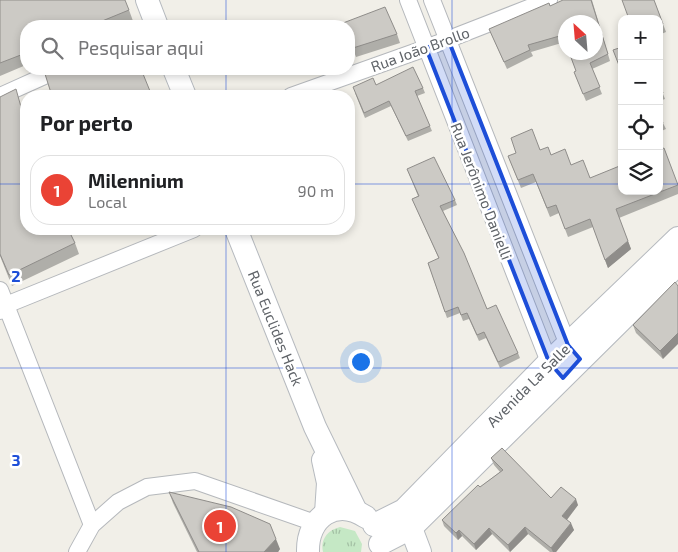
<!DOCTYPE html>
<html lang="pt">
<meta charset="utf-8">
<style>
:root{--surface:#fff;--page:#f2f2f2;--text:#202124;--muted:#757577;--line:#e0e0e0;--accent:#ea4335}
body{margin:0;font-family:"Exo 2",sans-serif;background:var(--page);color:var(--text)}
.controls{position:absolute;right:15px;top:15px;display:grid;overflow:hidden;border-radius:10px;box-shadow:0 2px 8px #0003}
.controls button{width:45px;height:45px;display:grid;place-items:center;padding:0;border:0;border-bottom:1px solid var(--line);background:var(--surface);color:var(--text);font:25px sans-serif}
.compass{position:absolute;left:558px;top:15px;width:45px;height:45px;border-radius:50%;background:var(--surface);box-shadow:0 2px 8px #0003;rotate:334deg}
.you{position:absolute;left:360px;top:361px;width:18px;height:18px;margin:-12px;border:4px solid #fff;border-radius:50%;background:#1a73e8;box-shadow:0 0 0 8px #1a73e833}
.badge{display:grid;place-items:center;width:32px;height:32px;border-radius:50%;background:var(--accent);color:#fff;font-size:16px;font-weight:700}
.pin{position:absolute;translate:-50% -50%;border:2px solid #fff;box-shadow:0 1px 5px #0006}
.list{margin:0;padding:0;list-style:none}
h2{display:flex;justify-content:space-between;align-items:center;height:65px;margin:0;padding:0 20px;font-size:21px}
h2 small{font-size:16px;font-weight:400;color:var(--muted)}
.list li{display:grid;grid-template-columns:32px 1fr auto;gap:15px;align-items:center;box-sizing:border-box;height:70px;margin:0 10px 10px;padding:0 10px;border:1px solid var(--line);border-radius:20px}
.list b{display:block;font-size:19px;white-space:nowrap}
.list p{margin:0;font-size:16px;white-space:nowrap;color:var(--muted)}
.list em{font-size:16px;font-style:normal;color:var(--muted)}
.icon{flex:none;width:28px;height:28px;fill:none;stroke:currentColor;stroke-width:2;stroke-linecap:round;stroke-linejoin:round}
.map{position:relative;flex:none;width:678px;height:552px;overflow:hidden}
.search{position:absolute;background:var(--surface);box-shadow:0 2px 8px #0003;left:20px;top:20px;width:335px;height:55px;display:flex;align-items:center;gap:12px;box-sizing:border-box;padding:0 18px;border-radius:20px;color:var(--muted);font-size:19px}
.panel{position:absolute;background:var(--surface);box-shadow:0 2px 8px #0003;left:20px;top:90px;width:335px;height:145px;border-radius:20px}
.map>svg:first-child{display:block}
.grass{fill:url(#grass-tufts)}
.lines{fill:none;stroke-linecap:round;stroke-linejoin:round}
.street-casing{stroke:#b5b8bc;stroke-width:18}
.secondary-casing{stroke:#b6babf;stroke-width:24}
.street{stroke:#fff;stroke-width:16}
.secondary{stroke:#fff;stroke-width:22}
.wall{fill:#afaea9}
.shaded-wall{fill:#8f8d8a}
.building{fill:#cccac5;stroke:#8f8d8a}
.marked{fill:#1d4ed8;fill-opacity:0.2;stroke:#1d4ed8;stroke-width:4;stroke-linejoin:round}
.grid{fill:none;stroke:#1d4ed8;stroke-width:1;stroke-opacity:0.55}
.labels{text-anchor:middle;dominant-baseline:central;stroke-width:5;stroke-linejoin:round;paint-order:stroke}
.street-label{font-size:15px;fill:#5f6368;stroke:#fff}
.grid-label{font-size:16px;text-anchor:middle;font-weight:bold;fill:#1d4ed8;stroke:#fff;stroke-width:5;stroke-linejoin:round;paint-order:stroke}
</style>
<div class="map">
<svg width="678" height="552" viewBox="0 0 678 552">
<defs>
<pattern id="grass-tufts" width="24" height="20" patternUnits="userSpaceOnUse" patternTransform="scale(1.25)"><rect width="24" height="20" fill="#c5e8c5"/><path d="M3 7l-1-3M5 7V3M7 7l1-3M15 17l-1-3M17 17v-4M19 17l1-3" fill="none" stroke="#a3c0a4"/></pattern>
</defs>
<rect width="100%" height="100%" fill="#f1efe8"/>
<path class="grass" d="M340 527 355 531 362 544 361 552H323C320 539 328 530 340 527Z"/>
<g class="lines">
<g class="street-casing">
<g id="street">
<path d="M408 0 549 362 555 369"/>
<path d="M432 0 568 345 574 352"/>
<path d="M0 96 60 69"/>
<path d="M291 96 426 48 549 0"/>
<path d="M0 290 92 525"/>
<path d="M0 311 6 305 194 229"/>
<path d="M77 552 92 525 118 502 147 487 195 481 315 523"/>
</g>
</g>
<g class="secondary-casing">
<g id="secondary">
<path d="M147 0 157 26"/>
<path d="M174 69 185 96"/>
<path d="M236 229 315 427 356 511"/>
<path d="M323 460 328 483 326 513"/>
<path d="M406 515 420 552"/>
<path d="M374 525 404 510 549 362 678 238"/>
<path d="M380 544 411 528 678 264"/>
<path d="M308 552C307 517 336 497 366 517"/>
</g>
</g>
<use href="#street" class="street"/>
<use href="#secondary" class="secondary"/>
</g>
<g class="wall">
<path d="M0 0 129 10 133 21 120 26H26V65L0 76Z"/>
<path d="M592 0 610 61 592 69 602 94 586 101 574 72 576 71 565 42 531 52 533 56 507 69 489 29 550 6Z"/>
<path d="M654 0 666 32 659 35V19Z"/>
<path d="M349 26 397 34 400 43 356 57 349 38Z"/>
<path d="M659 84 665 99 659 101Z"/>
<path d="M376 85 423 88 425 93 417 96 432 131 408 141 391 106 365 118 355 93Z"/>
<path d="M0 97 19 100 26 229 75 243 79 254 12 286 0 256Z"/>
<path d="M659 115 666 129 659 132Z"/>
<path d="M540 150 571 165 590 178 678 183V194L619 218 631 249 608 268 593 227 568 237 559 213 550 217 536 182 521 188 508 156Z"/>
<path d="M407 169 455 200 457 205 443 211 487 309 518 353 520 358 500 368 486 338 479 341 469 319 463 321 460 313 447 318 428 263 439 259 412 199 418 196Z"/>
<path d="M678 286 663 359 636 333 633 325Z"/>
<path d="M491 458 551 498 578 505 567 520 574 530 556 552H550L528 534 510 552 492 534 476 550 462 536 458 540 444 526 442 520 480 487 500 472 494 465Z"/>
<path d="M169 492 280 549 278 552H197L173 503Z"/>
</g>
<g class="shaded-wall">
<path d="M628 241 631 249 608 268 605 260Z"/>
<path d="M678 333V344L663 359 660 351Z"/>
<path d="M576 499 578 505 565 522 562 516Z"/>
<path d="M571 523 574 530 556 552H553L551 548Z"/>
<path d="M525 527 528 534 510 552 508 545Z"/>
<path d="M489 528 492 534 476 550 474 544Z"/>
<path d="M459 530 462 536 458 540 456 533Z"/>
<path d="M276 539 280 549 278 552H264Z"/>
</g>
<g class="building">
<path d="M0 0H125L129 10 90 26H26V53L0 63Z"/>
<path d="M563 0H591L608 54 590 63 600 87 583 94 574 72 576 71 569 52H596V22H566V42L563 35 528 45 530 50 504 62 489 29 549 3 550 6Z"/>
<path d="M622 0H654L663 24 659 25V19H629Z"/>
<path d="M385 7 397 34 353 48 349 37V26H344L343 23Z"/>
<path d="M622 47V73L613 50Z"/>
<path d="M413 67 423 88 415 91 430 126 406 136 389 101 364 113 353 87 373 78 376 85Z"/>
<path d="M59 69H141L152 96H52L45 74Z"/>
<path d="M659 84 663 93 659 94Z"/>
<path d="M16 89 26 125V229H68L75 243 9 275 0 254V97Z"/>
<path d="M659 115 663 123 659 125Z"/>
<path d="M532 129 540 150 548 147 551 155 565 149 571 165 583 160 590 178 622 165V191H659V150L664 148 678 185 616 209 628 241 605 260 590 219 565 229 556 205 547 208 533 174 518 180 508 156 516 153 511 138Z"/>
<path d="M434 157 455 200 440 206 464 253 487 309 496 305 518 353 498 362 484 332 477 335 467 313 461 315 458 307 445 312 428 263 439 258 412 199 419 196 407 169Z"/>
<path d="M675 282 678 286V333L660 351 633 325Z"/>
<path d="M502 448 551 498 561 487 576 499 562 516 571 523 551 548 525 527 508 545 489 528 474 544 459 530 456 533 442 520 478 485 480 487 503 470 491 458Z"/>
<path d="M169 492 231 507 270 524 276 539 264 552H199Z"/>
</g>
<path class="marked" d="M448 39 568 345 580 359 563 378 549 362 426 48Z"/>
<path class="grid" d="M226 0V26M452 0V552M226 69V96M0 184H26M349 184H622M659 184H678M226 229V552M0 368H678"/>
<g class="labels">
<g class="street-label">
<text transform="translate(420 49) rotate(-20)">Rua João Brollo</text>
<text transform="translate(482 191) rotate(69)">Rua Jerônimo Danielli</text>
<text transform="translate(276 328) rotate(68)">Rua Euclides Hack</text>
<text transform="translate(528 385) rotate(-45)">Avenida La Salle</text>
</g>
</g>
<g class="grid-label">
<text x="16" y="282">2</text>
<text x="16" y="466">3</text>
</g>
</svg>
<div class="controls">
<button>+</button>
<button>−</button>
<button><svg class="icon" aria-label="locate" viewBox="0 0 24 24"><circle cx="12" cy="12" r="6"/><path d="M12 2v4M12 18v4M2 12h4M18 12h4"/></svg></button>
<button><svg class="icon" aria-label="layers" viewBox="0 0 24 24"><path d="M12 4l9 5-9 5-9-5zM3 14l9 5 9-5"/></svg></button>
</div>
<svg class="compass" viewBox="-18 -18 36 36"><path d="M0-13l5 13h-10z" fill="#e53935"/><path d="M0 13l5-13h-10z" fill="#757577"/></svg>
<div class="you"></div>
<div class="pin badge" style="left:220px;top:526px">1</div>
<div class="search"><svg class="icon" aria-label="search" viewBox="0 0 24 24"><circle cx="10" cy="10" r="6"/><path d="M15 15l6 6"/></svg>Pesquisar aqui</div>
<section class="panel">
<h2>Por perto<small></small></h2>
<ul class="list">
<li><span class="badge">1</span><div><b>Milennium</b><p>Local</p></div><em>90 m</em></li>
</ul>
</section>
</div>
